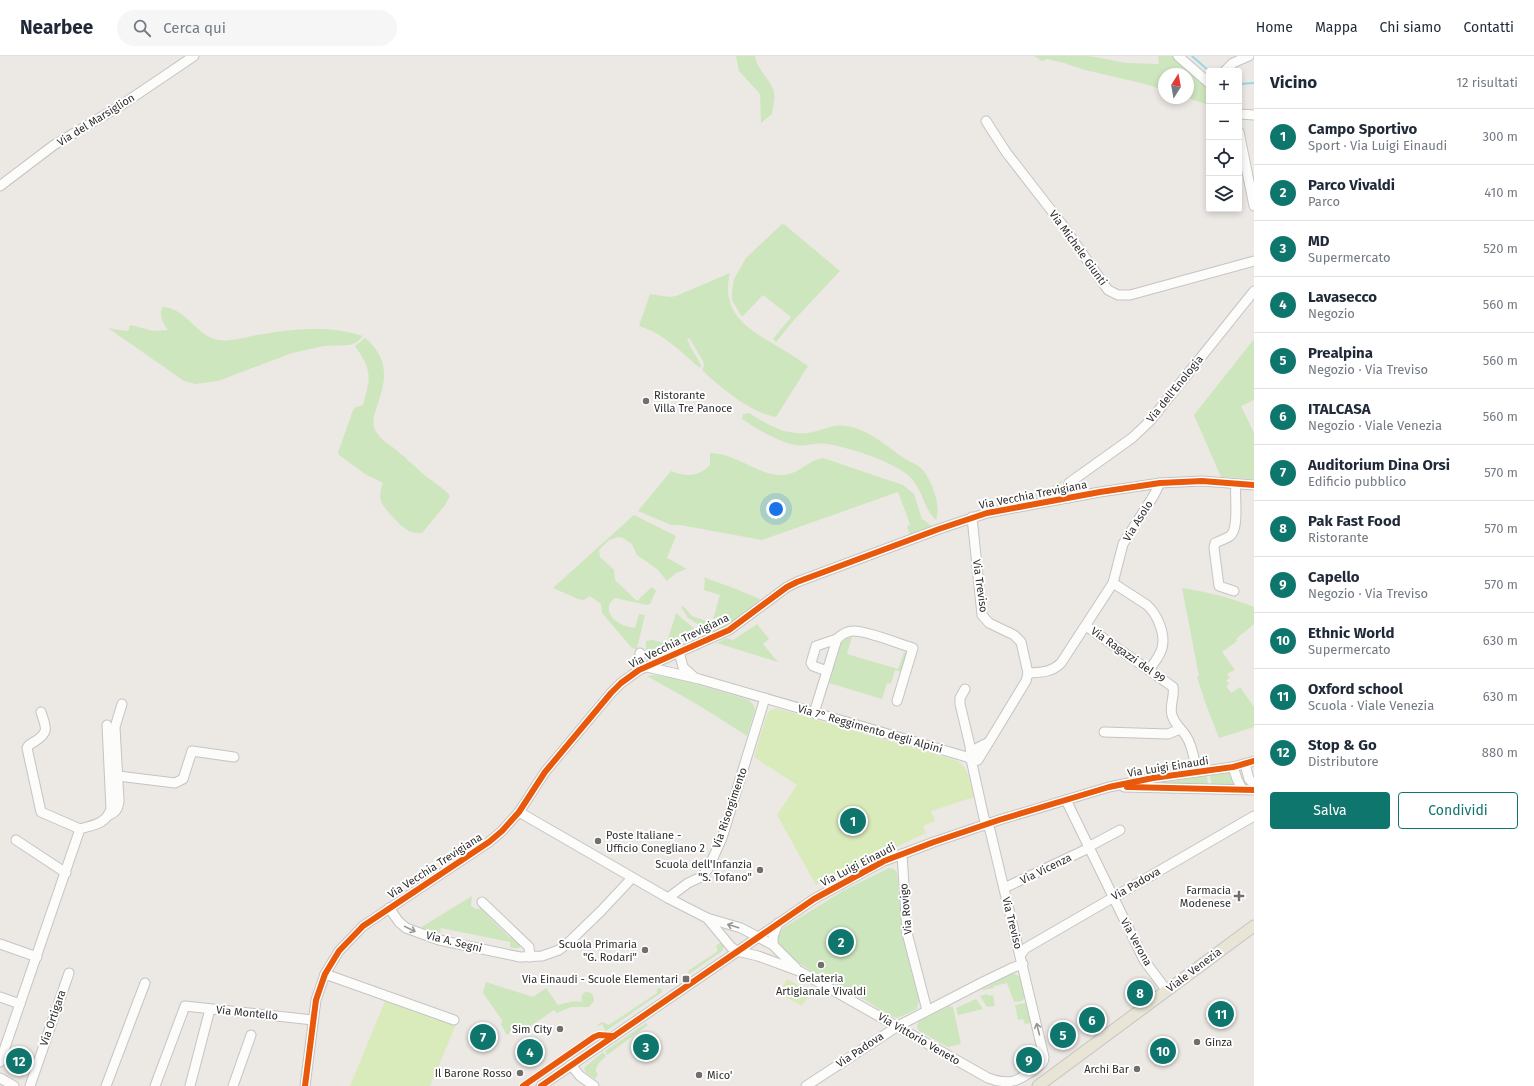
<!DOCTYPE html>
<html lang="it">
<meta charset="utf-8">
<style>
:root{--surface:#fff;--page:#f6f6f7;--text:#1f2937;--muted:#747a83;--line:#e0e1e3;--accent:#0f766e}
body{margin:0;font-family:"Fira Sans",sans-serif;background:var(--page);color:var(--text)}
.controls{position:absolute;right:12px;top:12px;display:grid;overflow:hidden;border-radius:4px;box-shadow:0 2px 6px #0003}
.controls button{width:36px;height:36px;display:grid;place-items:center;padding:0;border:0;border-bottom:1px solid var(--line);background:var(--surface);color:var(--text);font:20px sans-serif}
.compass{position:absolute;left:1158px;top:12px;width:36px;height:36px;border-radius:50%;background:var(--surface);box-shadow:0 2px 6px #0003;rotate:11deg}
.you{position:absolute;left:776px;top:453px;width:14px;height:14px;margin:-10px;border:3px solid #fff;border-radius:50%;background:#1a73e8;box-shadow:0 0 0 6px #1a73e833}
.badge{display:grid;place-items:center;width:26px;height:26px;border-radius:50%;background:var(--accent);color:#fff;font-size:13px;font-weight:700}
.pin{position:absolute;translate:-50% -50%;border:2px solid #fff;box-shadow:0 1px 4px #0006}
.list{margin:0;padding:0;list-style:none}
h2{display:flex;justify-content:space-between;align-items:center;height:52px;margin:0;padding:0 16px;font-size:17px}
h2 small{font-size:13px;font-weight:400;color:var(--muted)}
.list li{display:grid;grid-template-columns:26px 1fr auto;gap:12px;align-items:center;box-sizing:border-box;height:56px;padding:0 16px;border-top:1px solid var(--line)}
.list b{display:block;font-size:15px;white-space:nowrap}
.list p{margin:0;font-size:13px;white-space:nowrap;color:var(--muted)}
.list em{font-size:13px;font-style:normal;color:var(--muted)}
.actions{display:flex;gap:8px;padding:12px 16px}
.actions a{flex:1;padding:9px 0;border:1px solid var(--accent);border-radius:4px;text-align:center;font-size:14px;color:var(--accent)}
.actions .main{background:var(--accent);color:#fff}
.icon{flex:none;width:22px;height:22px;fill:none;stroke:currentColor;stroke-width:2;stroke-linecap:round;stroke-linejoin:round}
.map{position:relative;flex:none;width:1254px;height:1030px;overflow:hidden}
header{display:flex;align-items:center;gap:24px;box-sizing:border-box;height:56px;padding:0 20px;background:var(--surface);border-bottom:1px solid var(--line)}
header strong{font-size:19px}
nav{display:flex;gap:22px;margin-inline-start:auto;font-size:14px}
.search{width:280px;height:36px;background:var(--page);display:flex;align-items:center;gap:10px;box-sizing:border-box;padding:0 14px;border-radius:22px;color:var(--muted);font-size:15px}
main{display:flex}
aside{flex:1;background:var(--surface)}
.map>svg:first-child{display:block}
.green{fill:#cee6be}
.pitch{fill:#d9eabb}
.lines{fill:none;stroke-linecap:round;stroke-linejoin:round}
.stream{stroke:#99d6ec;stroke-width:2}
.minor-casing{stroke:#c5c4c5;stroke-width:11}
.major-casing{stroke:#c6c5c4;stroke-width:13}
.minor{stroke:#fcfcfb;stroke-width:9}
.major{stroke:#e8e4d6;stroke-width:11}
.cycleway-casing{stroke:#fff;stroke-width:8}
.cycleway{stroke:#e8590c;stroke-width:6}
.oneway{stroke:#959594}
.poi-dot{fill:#706f6e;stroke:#fff;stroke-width:1.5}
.labels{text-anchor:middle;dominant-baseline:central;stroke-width:4;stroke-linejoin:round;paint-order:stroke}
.street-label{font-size:11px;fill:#2e2e2e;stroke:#fff}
.poi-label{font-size:11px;fill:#2e2e2e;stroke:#fff;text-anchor:end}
</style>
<header>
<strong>Nearbee</strong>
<div class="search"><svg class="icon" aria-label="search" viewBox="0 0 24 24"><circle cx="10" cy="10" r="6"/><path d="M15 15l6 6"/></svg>Cerca qui</div>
<nav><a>Home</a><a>Mappa</a><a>Chi siamo</a><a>Contatti</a></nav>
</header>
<main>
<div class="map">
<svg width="1254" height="1030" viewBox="0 0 1254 1030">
<rect width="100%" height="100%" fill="#ece8e4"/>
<g class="green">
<path d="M736 0H755C757 13 768 21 773 33 776 40 773 50 772 58L761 67 760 38 739 15Z"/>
<path d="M1034 0H1089L1127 7 1159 8 1158 0H1173L1209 33V49L1188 42V18H1164V34L1145 28 1085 14 1064 7 1047 3 1042 5Z"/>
<path d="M782 168 785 169 840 215 794 264 776 286 773 283 791 261 763 239 742 261 732 244V235L734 223 746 202Z"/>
<path d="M730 217C720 259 750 274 782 293 791 298 799 304 808 310L776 361C751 357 720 331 702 314L704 310 703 305 690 283 687 282 690 290 701 309 700 312C681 296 663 277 639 270L650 238 669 241 676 240Z"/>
<path d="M162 251C187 252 196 280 218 284 230 286 245 281 257 279 294 273 327 269 363 280L357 286 350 289 324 290 292 297 218 325 196 328 184 325 108 272 126 275 129 274V270L131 269 153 275 168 274C163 267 159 261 162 251Z"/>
<path d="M365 282C389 302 387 323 377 350 375 357 372 364 374 371 377 381 387 387 395 393 404 400 413 409 422 417 432 426 442 430 450 440L445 449 422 477C418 477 413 477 409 475 401 471 384 453 381 445 379 438 381 433 383 427L365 418 339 399 338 397 353 354 356 351 363 349C371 321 372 314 355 290Z"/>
<path d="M1254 283V344L1241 350 1254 377V423L1221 421 1194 359Z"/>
<path d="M749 357C767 368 785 380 808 377 825 374 834 366 852 371 871 376 885 389 901 400 908 405 916 408 922 413 931 423 942 450 936 464 921 450 924 430 904 416 887 404 848 391 827 388 816 386 805 391 794 389 775 384 758 374 742 363L743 358Z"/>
<path d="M710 397C736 397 758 420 783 419 800 418 806 405 823 402L903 429 914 438 922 463 932 470 910 479 907 471 910 468 898 436 762 484 680 469H671L638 455 671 415C687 421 698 421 710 409Z"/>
<path d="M1063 424 1053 440 1050 441 1049 439 1030 442 1031 444H1029L1027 441 1043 436Z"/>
<path d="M634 459 676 480 667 502 687 513 676 517 667 525 657 513 637 499 632 488 623 482 618 481 609 484 599 494 600 501 614 514 615 524 637 545 652 531 656 535 650 548 647 549 615 542C604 550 609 561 619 567 624 570 630 571 635 572L639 558 645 559 637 592 636 593 632 592 602 557 601 548 590 540 584 544 578 543 553 532Z"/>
<path d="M703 521 736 533 760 543C751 554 725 576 711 576L688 562 681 551 683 550 692 560 712 567 720 539 704 534 705 524Z"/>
<path d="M1182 532C1207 536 1230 541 1254 551V568L1236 583 1237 585 1222 596 1235 614 1227 618 1230 622 1226 624 1229 628 1226 630 1231 637 1240 631 1254 651V671L1219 682 1205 646 1197 621 1199 620Z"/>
<path d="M676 557C681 562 699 575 700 580L668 587 656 599 646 594V585L652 584 665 587 667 586Z"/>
<path d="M757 568 769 583 763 588 778 606 717 587 726 582 733 584Z"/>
<path d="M852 581 847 598 898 613 904 596 907 597 902 616 895 614 891 628 887 627 882 643 829 627 842 586 847 582Z"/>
<path d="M654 619 676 622 749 644 754 650 755 654 747 680 700 650 647 620Z"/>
<path d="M1229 717 1235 730H1212L1210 719Z"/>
<path d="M1207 720 1208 730 1145 729Z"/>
<path d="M889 812 894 813 897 816 902 879 919 944 917 953 902 960 897 962C886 959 876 951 867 945 845 933 795 910 781 891 776 885 779 877 783 872L843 835Z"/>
<path d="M472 840 471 850 476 853 483 852 489 855 488 860 510 882 513 877 522 889C519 894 514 892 510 891V886L441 872 440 877 420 872Z"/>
<path d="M721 886 724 891 722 895 689 918 688 915 718 895 716 890Z"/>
<path d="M1010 918H1015L1020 921 1025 941 1022 945 1014 946 1007 927 994 930V932L982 934H981Z"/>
<path d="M486 926 533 941 546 932 558 949 574 945 582 946C580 937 586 932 593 939L594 945 589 951H571L557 957 554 954 525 974 518 971H515V973L507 979 501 969 502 964 483 937Z"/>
<path d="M660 932 662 934V936L603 977 605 974 602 968 598 970 597 969 602 966 609 969 657 937V933Z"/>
<path d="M988 938V940L993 939 995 950 987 951 980 940Z"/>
<path d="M976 943 983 953 958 959 956 952Z"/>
<path d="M1026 947 1031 967 1025 968 1023 963 1018 964 1015 949Z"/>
<path d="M949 950 953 951 961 988 948 991 919 975 917 971 919 965Z"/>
<path d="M646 967 648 969 607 999 605 995Z"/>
<path d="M603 996 606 1000C601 1005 595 1009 596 1016L598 1018 595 1023 586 1017 584 1012Z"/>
</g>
<g class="pitch">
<path d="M776 652 955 704C970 711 970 727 974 741L931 755 935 765 923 770 926 777 816 829 777 759 797 729 754 701 767 658 771 654Z"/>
<path d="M787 923 811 936 802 950 779 937Z"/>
<path d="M386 943 457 966 430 1030H350Z"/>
</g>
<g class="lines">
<g class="stream">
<path d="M1192 0 1209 15"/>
<path d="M1239 28 1254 27"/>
</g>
<g class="minor-casing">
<g id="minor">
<path d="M1178 0 1209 27"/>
<path d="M1225 15 1233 7 1249 0"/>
<path d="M1239 58 1254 59"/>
<path d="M986 65 1006 96 1061 167 1108 234 1118 239H1130L1254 205"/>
<path d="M1239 76 1254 150"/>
<path d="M0 130 54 89 120 50 194 0"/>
<path d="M1068 442 1067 434 1069 427 1132 382 1150 365 1254 235"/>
<path d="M1113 527 1147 549C1157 558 1166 578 1162 592 1160 600 1154 607 1149 614"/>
<path d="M1234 535 1219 530 1214 492 1215 487C1220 485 1225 483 1230 480 1240 472 1234 440 1236 428"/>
<path d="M1086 570 1173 631C1175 640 1169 650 1172 659 1174 668 1182 673 1186 680 1193 690 1194 704 1197 716"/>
<path d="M679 596 683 611 693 620"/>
<path d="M647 611 699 623 967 701 975 705 978 704 1026 625 1028 617 1021 586 1014 579 989 567 982 559 972 461"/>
<path d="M639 614 640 597"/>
<path d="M827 615 813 610 811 607 816 590 837 583"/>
<path d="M1028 617C1040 616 1051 617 1061 607L1113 527 1123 488 1154 439 1160 427"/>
<path d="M965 633 960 642V648L970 690 971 702"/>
<path d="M41 656C46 672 50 676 34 686 30 688 29 688 27 692L41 756 80 773"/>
<path d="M814 657 837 583C842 578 847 575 854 575 868 575 899 588 913 592L897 645"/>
<path d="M1104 676 1168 678 1180 673"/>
<path d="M1245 708 1249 723 1254 728"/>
<path d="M1233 711 1237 723 1242 733"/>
<path d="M110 719 175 727 183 723 192 695 234 701"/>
<path d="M1124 731 1254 734"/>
<path d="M1066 744 1144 904 1167 935"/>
<path d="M519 756 668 842 707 862 741 872 773 889 796 912"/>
<path d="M109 759C116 756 118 753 119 745L115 671 122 648"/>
<path d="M16 784 66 817"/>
<path d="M902 798 907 877 927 954"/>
<path d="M1004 832 1089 792 1092 789 1120 774"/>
<path d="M668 842 688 827 701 821 708 813 722 782 765 642"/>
<path d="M482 846 529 891 530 901"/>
<path d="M389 852 399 866 406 872 439 884 520 901 542 900 559 894 568 887 601 855 632 822"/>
<path d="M707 862 731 891 737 895 758 900 799 915 988 1022C1010 1030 1018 1025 1035 1013 1040 1009 1044 1008 1044 1001L990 774 984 762 971 703C973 691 979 692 989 686"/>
<path d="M0 888 37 901"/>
<path d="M773 889V881L778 867"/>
<path d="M1020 899 1026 892 1254 760"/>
<path d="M325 918 454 964"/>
<path d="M0 941 20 948"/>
<path d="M0 1006 80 773C93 769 106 768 111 753L107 669"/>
<path d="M571 1009 580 1020 594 1030"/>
<path d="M0 1022 14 1030"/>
<path d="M30 1030 69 917"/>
<path d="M106 1030 145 927"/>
<path d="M155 1030 185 950 313 964"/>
<path d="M190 1030 210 953"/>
<path d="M233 1030 251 979"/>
<path d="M305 1030 316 944 325 918 339 895 363 870 489 786 502 775 519 756 545 716 611 637 621 627 639 614 729 574 787 531 797 526 939 473 987 457 1100 436 1160 427 1202 425 1254 429"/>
<path d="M541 1030 814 843 884 805 934 786 999 764 1109 731 1153 722 1233 711 1254 705"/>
<path d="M806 1030 898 970 983 926 1012 912 1023 908"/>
</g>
</g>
<g class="major-casing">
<path id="major" d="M1038 1030 1254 870"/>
</g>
<use href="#minor" class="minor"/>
<use href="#major" class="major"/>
<g class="cycleway-casing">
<g id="cycleway">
<path d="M1127 731 1254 734"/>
<path d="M305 1030 316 944 325 918 339 895 363 870 489 786 502 775 519 756 545 716 611 637 621 627 639 614 729 574 787 531 797 526 939 473 987 457 1100 436 1160 427 1202 425 1254 429"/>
<path d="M523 1030 594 981 599 979 614 980"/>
<path d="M541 1030 814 843 884 805 934 786 999 764 1109 731 1153 722 1233 711 1254 705"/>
</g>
</g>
<use href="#cycleway" class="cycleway"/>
</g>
<defs><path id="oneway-shaft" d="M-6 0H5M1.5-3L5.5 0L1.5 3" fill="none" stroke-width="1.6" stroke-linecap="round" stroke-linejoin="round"/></defs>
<g class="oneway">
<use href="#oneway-shaft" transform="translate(733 870) rotate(-163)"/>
<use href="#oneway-shaft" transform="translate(410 873) rotate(26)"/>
<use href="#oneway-shaft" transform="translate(1038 973) rotate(-104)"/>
</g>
<g class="poi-dot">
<circle cx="646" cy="345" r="4"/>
<circle cx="598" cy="785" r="4"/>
<circle cx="760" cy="814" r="4"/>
<path d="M1237 834h4v4h4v4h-4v4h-4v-4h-4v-4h4z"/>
<circle cx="645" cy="894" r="4"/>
<circle cx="821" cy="909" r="4"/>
<rect x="682" y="919" width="8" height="8" rx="2"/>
<circle cx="560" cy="973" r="4"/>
<circle cx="1197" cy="986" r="4"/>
<circle cx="1137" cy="1013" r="4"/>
<circle cx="520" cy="1017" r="4"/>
<circle cx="699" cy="1019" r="4"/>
</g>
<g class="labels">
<g class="street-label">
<text transform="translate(96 64) rotate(-32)">Via del Marsiglion</text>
<text transform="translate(1078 192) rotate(54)">Via Michele Giunti</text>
<text transform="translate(1175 333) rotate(-51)">Via dell'Enologia</text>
<text transform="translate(1033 439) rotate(-11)">Via Vecchia Trevigiana</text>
<text transform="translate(1138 465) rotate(-58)">Via Asolo</text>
<text transform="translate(980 530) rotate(82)">Via Treviso</text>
<text transform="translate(679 585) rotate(-26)">Via Vecchia Trevigiana</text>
<text transform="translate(1128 599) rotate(35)">Via Ragazzi del 99</text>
<text transform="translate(870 673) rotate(16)">Via 7° Reggimento degli Alpini</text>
<text transform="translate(1168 711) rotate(-9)">Via Luigi Einaudi</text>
<text transform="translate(730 752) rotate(-71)">Via Risorgimento</text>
<text transform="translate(858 809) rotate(-27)">Via Luigi Einaudi</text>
<text transform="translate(435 810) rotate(-33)">Via Vecchia Trevigiana</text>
<text transform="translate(1046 813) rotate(-26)">Via Vicenza</text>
<text transform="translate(1136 828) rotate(-30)">Via Padova</text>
<text transform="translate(906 853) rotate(-95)">Via Rovigo</text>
<text transform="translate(1012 867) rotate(76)">Via Treviso</text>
<text transform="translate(454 886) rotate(14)">Via A. Segni</text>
<text transform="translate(1136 886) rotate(61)">Via Verona</text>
<text transform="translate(1194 914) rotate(-37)">Viale Venezia</text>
<text transform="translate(247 957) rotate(6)">Via Montello</text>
<text transform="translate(53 962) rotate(-71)">Via Ortigara</text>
<text transform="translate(919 983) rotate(30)">Via Vittorio Veneto</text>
<text transform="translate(860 994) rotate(-34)">Via Padova</text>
</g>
<g class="poi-label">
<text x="654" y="339" text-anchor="start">Ristorante<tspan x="654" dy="13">Villa Tre Panoce</tspan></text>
<text x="606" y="779" text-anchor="start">Poste Italiane -<tspan x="606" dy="13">Ufficio Conegliano 2</tspan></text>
<text x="752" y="808">Scuola dell'Infanzia<tspan x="752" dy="13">"S. Tofano"</tspan></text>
<text x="1231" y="834">Farmacia<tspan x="1231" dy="13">Modenese</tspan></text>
<text x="637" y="888">Scuola Primaria<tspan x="637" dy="13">"G. Rodari"</tspan></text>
<text x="821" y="922" text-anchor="middle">Gelateria<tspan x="821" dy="13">Artigianale Vivaldi</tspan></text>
<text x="678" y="923">Via Einaudi - Scuole Elementari</text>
<text x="552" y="973">Sim City</text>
<text x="1205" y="986" text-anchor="start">Ginza</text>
<text x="1129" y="1013">Archi Bar</text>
<text x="512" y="1017">Il Barone Rosso</text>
<text x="707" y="1019" text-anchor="start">Mico'</text>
</g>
</g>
</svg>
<div class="controls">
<button>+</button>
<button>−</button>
<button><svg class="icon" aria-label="locate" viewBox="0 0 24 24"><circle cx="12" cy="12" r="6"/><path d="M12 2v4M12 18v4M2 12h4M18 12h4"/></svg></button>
<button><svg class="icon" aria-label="layers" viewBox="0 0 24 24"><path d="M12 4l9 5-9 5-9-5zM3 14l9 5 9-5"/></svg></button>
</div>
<svg class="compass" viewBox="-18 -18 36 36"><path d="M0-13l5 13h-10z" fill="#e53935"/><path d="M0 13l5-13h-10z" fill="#747a83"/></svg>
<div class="you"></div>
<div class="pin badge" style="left:853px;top:765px">1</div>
<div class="pin badge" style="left:841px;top:886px">2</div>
<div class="pin badge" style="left:646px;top:991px">3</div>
<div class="pin badge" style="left:530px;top:996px">4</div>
<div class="pin badge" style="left:1063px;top:979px">5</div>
<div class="pin badge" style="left:1092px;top:964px">6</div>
<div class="pin badge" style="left:483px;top:981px">7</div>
<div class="pin badge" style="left:1140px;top:937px">8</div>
<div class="pin badge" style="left:1029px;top:1004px">9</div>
<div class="pin badge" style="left:1163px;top:995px">10</div>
<div class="pin badge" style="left:1221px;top:958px">11</div>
<div class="pin badge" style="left:19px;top:1005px">12</div>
</div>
<aside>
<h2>Vicino<small>12 risultati</small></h2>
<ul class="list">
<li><span class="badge">1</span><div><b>Campo Sportivo</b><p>Sport · Via Luigi Einaudi</p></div><em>300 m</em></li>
<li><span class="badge">2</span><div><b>Parco Vivaldi</b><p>Parco</p></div><em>410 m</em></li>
<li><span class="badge">3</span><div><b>MD</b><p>Supermercato</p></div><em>520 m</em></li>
<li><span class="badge">4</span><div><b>Lavasecco</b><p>Negozio</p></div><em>560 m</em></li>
<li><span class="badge">5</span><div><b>Prealpina</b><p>Negozio · Via Treviso</p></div><em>560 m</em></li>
<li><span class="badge">6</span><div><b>ITALCASA</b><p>Negozio · Viale Venezia</p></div><em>560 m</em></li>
<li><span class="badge">7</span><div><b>Auditorium Dina Orsi</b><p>Edificio pubblico</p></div><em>570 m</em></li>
<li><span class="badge">8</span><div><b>Pak Fast Food</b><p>Ristorante</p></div><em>570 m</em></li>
<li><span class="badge">9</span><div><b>Capello</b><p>Negozio · Via Treviso</p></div><em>570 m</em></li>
<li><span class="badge">10</span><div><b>Ethnic World</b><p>Supermercato</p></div><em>630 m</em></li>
<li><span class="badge">11</span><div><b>Oxford school</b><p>Scuola · Viale Venezia</p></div><em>630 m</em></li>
<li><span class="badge">12</span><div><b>Stop &amp; Go</b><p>Distributore</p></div><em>880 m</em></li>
</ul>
<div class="actions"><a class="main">Salva</a><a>Condividi</a></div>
</aside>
</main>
